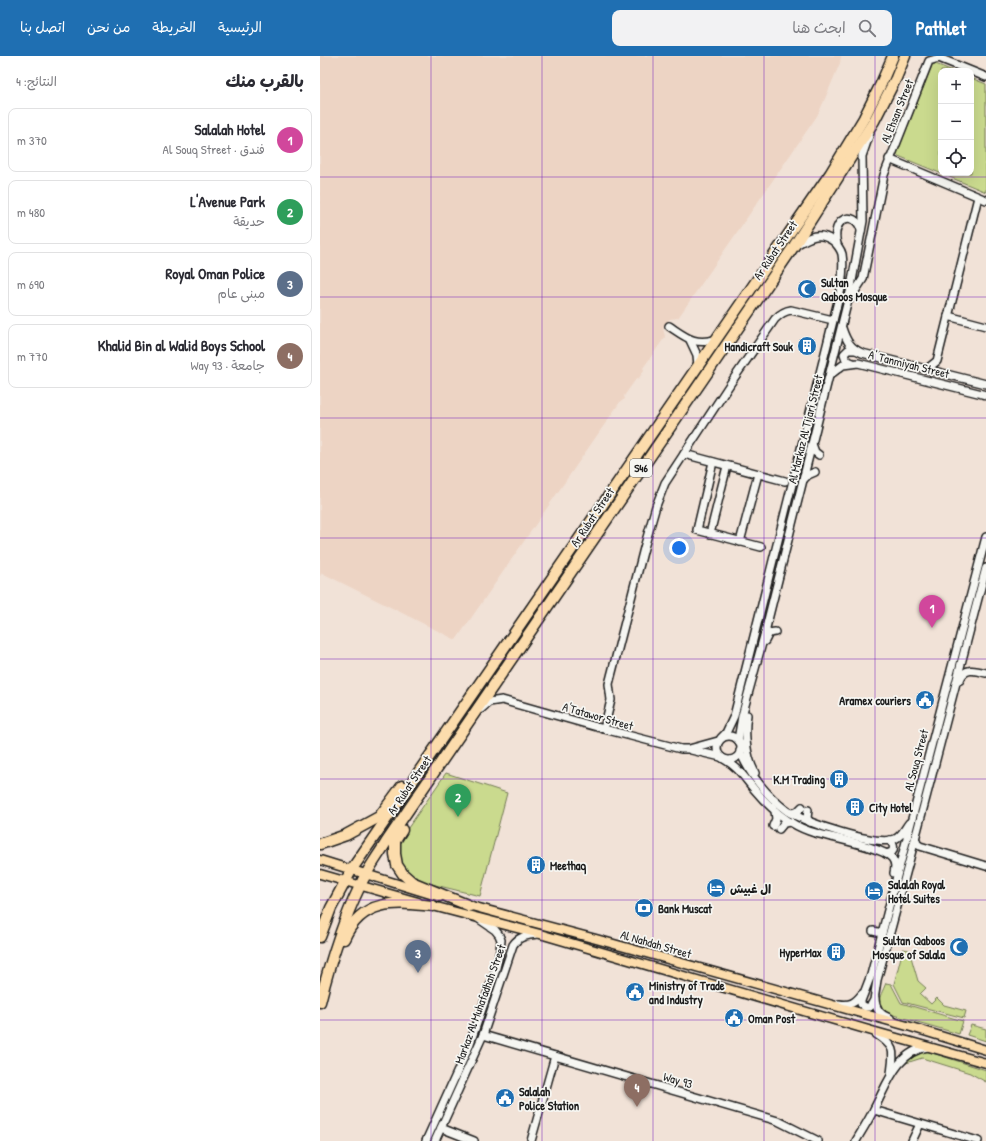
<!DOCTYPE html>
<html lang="ar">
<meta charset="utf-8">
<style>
:root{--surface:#fff;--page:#f2f2f3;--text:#2b2b33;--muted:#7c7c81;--line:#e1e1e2;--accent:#1f6fb2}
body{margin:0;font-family:"Patrick Hand","Playpen Sans Arabic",sans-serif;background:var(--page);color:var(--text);direction:rtl}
.controls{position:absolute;right:12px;top:12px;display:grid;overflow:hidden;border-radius:8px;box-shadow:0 4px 16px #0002}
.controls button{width:36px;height:36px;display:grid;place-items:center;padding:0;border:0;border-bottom:1px solid var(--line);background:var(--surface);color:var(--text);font:20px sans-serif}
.you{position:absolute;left:359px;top:492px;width:14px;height:14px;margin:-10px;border:3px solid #fff;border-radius:50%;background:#1a73e8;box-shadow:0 0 0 6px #1a73e833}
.badge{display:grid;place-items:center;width:26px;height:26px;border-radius:50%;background:var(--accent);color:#fff;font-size:13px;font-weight:700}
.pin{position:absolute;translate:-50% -33px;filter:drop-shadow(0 1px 2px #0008)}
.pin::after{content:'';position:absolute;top:21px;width:14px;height:12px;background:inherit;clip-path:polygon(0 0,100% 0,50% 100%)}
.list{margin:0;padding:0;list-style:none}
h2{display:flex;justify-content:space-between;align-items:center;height:52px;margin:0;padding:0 16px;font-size:17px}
h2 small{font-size:13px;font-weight:400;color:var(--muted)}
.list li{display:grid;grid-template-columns:26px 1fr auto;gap:12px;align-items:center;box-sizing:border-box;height:64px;margin:0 8px 8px;padding:0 8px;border:1px solid var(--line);border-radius:8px}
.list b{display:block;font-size:15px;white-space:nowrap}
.list p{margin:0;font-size:13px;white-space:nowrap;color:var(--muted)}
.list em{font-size:13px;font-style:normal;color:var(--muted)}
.icon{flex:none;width:22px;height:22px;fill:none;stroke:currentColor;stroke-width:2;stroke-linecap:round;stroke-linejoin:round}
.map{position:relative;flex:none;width:666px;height:1085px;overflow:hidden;direction:ltr}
header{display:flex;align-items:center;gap:24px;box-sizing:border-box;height:56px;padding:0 20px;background:var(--accent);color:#fff}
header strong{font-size:19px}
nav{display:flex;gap:22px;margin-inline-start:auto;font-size:14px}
.search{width:280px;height:36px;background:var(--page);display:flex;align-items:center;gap:10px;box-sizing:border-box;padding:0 14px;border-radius:8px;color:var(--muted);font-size:15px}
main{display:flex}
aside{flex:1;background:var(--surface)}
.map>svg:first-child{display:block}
.built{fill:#edd4c4}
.green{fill:#cada8e;stroke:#737b55}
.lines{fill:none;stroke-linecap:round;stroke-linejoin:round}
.minor-casing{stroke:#1c1c1c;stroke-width:10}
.major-casing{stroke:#1c1c1c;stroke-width:11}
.highway-casing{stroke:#1c1c1c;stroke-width:13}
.minor{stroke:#f6f6f2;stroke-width:7}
.major{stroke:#fcdcac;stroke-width:8}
.highway{stroke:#fcdcac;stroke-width:10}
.grid{fill:none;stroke:#7b2cbf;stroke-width:1;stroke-opacity:0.55}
.labels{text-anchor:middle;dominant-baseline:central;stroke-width:3.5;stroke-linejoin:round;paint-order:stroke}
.shield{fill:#f6f6f2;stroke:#5d5d5c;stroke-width:1}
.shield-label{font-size:11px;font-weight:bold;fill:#1c1c1c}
.street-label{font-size:12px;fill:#1c1c1c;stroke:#f6f6f2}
.poi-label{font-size:12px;font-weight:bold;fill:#1c1c1c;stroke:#f6f6f2;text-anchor:start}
</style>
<header>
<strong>Pathlet</strong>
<div class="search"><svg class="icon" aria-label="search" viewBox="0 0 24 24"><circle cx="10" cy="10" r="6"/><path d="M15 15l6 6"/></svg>ابحث هنا</div>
<nav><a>الرئيسية</a><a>الخريطة</a><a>من نحن</a><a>اتصل بنا</a></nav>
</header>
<main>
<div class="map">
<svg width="666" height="1085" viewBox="0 0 666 1085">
<rect width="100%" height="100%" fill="#f1e2d7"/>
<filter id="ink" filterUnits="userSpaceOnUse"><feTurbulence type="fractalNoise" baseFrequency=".025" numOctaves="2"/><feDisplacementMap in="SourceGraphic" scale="8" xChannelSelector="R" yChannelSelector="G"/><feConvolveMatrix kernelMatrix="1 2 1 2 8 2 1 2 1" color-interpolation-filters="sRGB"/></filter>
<g filter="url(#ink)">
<path class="built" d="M0 0H521L520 7 504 45 497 60 358 262 350 263 346 267 343 272 345 281 323 312 324 314 319 322 316 323 304 340 305 343 300 346 136 584 2 517 0 520Z"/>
<g class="green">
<path d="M613 7 633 15H621V117H651V22L666 28V136L576 99Z"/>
<path d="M126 717 187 737 160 840 87 822 81 815 79 785Z"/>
<path d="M583 893 589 894 598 925 606 932 600 938 611 948 617 942 624 949 646 955 644 962 583 946 574 928Z"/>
<path d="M566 927 571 928 581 947 643 965 639 978 570 958C554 947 559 944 566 927Z"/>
<path d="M651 969 666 973V985L647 979Z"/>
<path d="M606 995 666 1014V1026L650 1017 602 1002 583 1008 596 996Z"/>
</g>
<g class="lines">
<g class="minor-casing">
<g id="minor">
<path d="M569 103 666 144"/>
<path d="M517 188C510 162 535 153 541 174"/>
<path d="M530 243 543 223 564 119 609 5 619 2 666 21"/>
<path d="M628 260 666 270"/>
<path d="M349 270C367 282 375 290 397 283"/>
<path d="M522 272C526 284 530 292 542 297L666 328"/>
<path d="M370 284 377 299 378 310"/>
<path d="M533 307 526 304 524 298 528 294H536"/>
<path d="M607 313 617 305 658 141"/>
<path d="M510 319 523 309 538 307 666 339"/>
<path d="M492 388 495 396 499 399"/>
<path d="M364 398 465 425"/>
<path d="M393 406 377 474 441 491"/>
<path d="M483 424 488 419 495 416"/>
<path d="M390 478 407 410"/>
<path d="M666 481 551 919 541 945V948L545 951H550L554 944 557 924C595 787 630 649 666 512"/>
<path d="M420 486 438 418"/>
<path d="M445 585 449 577 455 576"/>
<path d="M640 624C644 611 655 614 666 617"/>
<path d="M161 653 169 646 182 644 284 673 361 693H369L398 685"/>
<path d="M427 659C424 678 426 700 435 717"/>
<path d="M284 673 291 644 289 628 324 492 336 450 345 427 410 328 455 263C460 258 464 255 471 254L513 264"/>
<circle cx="409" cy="692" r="12"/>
<path d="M401 682 406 677 414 660 521 233C522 222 524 210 522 198 521 194 517 188 513 185 499 175 489 181 476 189"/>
<path d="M418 684 422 660 444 580 530 236 543 165 542 100 550 77"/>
<path d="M371 694 401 701"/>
<path d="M420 695C429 718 447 740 467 755 484 766 557 791 575 783 582 780 585 772 589 767"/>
<path d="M404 703C419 712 423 720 434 733 449 751 466 767 489 775 506 781 563 791 572 802 576 807 575 812 574 817"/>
<path d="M488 754 487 762 490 766"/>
<path d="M471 757 477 756 482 751"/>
<path d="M453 770 456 763 455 755"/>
<path d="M459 773 464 767 471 766"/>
<path d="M596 784 597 788 600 790 666 810"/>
<path d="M566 798 572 796C575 791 573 788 570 784"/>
<path d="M553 875 562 877"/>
<path d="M555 942C555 952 560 959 570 962"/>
<path d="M519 948C530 950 535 947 542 938"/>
<path d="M556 978C576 991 574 995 571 1017"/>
<path d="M163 979 458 1065 498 1085"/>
<path d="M554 1054 658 1085"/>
<path d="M121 1072 154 1085"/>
<path d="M106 1085 149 990 175 916 180 895 181 884 179 879 175 874 159 863"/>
<path d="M115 1085 163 979 193 889C199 880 208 879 218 878"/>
<path d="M211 1085 235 1000"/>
<path d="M536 1085C542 1074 549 1064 554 1053 567 1029 577 995 608 991"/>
<path d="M592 1085 600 1068"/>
</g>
</g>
<g class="major-casing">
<g id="major">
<path d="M0 804 120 841"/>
<path d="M0 818 98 846"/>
<path d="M144 848 276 883 591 971 666 994"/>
<path d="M109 849 220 878 552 975 666 1007"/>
</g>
</g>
<g class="highway-casing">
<g id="highway">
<path d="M82 774 75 785V798L77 809 83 818 92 826 150 850"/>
<path d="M0 788 26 779 59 761 82 730"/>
<path d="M0 881 11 852 32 813 510 118 544 62 561 28 573 0"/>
<path d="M24 883C42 842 76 846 113 850"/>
<path d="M0 946C10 906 22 867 40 830 47 814 58 800 67 785L474 190 554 65 576 22 585 0"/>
</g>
</g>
<use href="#minor" class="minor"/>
<use href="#major" class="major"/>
<use href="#highway" class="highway"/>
</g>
</g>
<path class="grid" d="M111 0V1085M222 0V1085M333 0V1085M444 0V1085M555 0V1085M0 121H666M0 241H666M0 362H666M0 482H666M0 603H666M0 723H666M0 844H666M0 964H666"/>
<defs>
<g id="mosque-disc" transform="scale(1)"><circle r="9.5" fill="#1f6fb2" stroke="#f6f6f2"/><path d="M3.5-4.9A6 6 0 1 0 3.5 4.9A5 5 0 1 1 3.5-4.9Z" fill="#fff"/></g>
<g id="building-disc" transform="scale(1)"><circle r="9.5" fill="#1f6fb2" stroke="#f6f6f2"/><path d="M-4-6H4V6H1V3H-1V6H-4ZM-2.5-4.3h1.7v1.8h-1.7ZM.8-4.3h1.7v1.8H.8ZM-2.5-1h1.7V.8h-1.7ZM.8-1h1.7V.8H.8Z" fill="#fff"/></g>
<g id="civic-disc" transform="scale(1)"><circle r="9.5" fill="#1f6fb2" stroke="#f6f6f2"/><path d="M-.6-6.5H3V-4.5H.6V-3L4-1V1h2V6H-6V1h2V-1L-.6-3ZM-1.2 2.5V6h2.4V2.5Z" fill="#fff"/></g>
<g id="hotel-disc" transform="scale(1)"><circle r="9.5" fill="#1f6fb2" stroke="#f6f6f2"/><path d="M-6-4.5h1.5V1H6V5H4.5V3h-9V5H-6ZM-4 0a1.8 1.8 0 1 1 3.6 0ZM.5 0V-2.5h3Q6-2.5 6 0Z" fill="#fff"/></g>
<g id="bank-disc" transform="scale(1)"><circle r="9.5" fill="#1f6fb2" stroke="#f6f6f2"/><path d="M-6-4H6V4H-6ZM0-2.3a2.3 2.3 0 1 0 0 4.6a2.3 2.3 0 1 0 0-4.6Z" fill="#fff"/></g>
</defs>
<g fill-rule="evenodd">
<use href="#mosque-disc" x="487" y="233"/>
<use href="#building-disc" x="487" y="290"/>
<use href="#civic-disc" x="605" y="644"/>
<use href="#building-disc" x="519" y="723"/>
<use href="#building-disc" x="535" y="751"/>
<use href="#building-disc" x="216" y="809"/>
<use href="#hotel-disc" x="396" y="832"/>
<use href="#hotel-disc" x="554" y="835"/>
<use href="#bank-disc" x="324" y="852"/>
<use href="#mosque-disc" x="639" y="891"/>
<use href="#building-disc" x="516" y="896"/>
<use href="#civic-disc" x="315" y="936"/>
<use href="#civic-disc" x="414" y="962"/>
<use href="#civic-disc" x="185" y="1042"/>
</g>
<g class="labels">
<rect class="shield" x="310" y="403" width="22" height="18" rx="3"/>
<g class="shield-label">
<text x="321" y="412">S46</text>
</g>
<g class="street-label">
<text transform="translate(577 55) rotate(-68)">Al Ehsan Street</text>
<text transform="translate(455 194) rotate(-56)">Ar Rubat Street</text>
<text transform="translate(589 308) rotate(14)">A' Tanmiyah Street</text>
<text transform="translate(485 373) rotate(-76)">Al Markaz Al Tijari Street</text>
<text transform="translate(272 461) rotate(-56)">Ar Rubat Street</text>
<text transform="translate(278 660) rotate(16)">A'Tatawor Street</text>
<text transform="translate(596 704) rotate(-75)">Al Souq Street</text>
<text transform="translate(89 729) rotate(-56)">Ar Rubat Street</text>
<text transform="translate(336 888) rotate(16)">Al Nahdah Street</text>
<text transform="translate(160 948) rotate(-70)">Markaz Al Muhafadhah Street</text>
<text transform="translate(358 1024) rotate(16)">Way 93</text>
</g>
<g class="poi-label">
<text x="501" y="226">Sultan<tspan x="501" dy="14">Qaboos Mosque</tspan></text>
<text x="473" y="290" text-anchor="end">Handicraft Souk</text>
<text x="591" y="644" text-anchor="end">Aramex couriers</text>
<text x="505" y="723" text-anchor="end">K.M Trading</text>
<text x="549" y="751">City Hotel</text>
<text x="230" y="809">Meethaq</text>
<text x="568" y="828">Salalah Royal<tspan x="568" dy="14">Hotel Suites</tspan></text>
<text x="410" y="832">ال غبيش</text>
<text x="338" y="852">Bank Muscat</text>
<text x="625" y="884" text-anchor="end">Sultan Qaboos<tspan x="625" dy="14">Mosque of Salala</tspan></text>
<text x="502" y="896" text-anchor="end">HyperMax</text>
<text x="329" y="929">Ministry of Trade<tspan x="329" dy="14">and Industry</tspan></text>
<text x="428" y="962">Oman Post</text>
<text x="199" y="1035">Salalah<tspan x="199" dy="14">Police Station</tspan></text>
</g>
</g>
</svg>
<div class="controls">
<button>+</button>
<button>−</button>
<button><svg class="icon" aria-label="locate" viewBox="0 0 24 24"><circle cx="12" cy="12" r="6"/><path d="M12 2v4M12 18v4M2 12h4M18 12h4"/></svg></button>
</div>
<div class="you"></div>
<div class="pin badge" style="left:612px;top:572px;background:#d1479c">1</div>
<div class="pin badge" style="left:138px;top:761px;background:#2e9e5b">2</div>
<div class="pin badge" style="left:98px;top:917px;background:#5c6f8a">3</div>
<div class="pin badge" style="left:317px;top:1051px;background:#8d6e63">4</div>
</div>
<aside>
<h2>بالقرب منك<small>النتائج: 4</small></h2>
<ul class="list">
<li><span class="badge" style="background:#d1479c">1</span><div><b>Salalah Hotel</b><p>فندق · Al Souq Street</p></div><em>370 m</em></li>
<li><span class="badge" style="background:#2e9e5b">2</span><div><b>L'Avenue Park</b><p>حديقة</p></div><em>480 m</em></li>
<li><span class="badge" style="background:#5c6f8a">3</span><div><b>Royal Oman Police</b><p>مبنى عام</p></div><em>690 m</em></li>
<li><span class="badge" style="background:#8d6e63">4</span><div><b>Khalid Bin al Walid Boys School</b><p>جامعة · Way 93</p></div><em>770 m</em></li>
</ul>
</aside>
</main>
